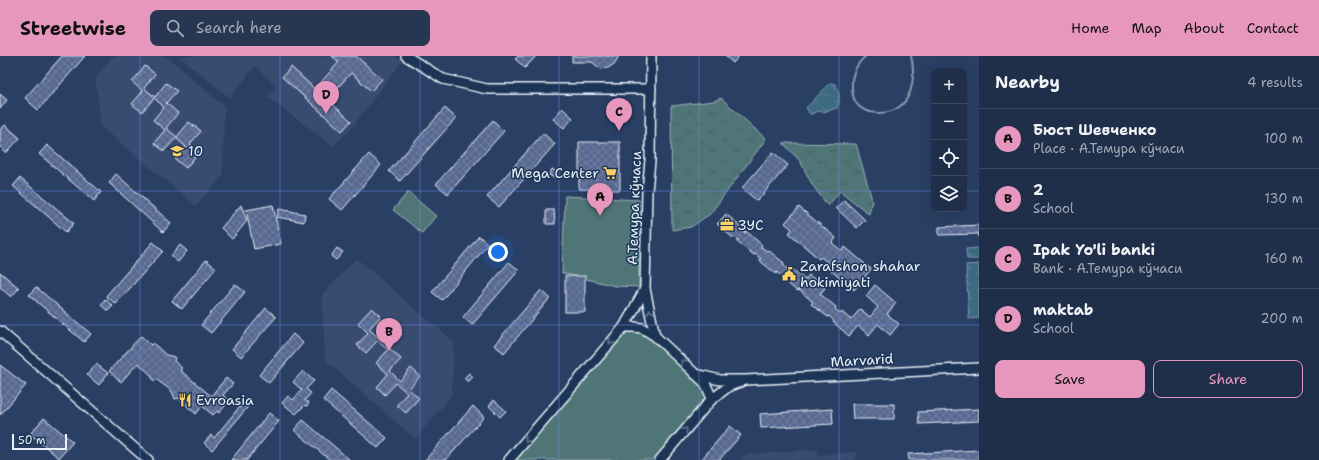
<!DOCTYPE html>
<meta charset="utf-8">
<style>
:root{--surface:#1f2f4a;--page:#273751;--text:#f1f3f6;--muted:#a1a9b5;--line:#3c4a62;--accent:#e797bd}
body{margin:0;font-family:"Shantell Sans",sans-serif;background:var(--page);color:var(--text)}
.controls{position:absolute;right:12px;top:12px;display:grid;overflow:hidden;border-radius:8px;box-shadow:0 4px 16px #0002}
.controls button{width:36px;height:36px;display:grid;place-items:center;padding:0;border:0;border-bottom:1px solid var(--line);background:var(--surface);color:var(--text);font:20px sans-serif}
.scale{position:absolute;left:12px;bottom:10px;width:55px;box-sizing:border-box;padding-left:4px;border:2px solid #e8f1f8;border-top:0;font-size:11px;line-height:14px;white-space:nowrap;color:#e8f1f8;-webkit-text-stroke:3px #1d3557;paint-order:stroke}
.you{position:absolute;left:498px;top:196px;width:14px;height:14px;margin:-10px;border:3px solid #fff;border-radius:50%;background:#1a73e8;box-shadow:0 0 0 6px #1a73e833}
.badge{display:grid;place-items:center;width:26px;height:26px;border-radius:50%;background:var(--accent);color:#111;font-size:13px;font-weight:700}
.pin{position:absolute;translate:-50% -33px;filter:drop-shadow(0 1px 2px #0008)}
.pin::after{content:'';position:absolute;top:21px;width:14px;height:12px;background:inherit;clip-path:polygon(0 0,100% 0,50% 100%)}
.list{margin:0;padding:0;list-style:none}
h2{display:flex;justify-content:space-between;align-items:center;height:52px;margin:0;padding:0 16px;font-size:17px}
h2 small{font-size:13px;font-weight:400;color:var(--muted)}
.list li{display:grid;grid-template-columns:26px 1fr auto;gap:12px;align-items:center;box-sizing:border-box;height:60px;padding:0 16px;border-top:1px solid var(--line)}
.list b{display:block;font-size:15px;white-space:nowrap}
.list p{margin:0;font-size:13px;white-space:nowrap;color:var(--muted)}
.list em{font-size:13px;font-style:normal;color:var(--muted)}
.actions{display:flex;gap:8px;padding:12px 16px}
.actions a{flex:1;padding:9px 0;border:1px solid var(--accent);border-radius:8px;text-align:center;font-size:14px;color:var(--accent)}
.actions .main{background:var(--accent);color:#111}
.icon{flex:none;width:22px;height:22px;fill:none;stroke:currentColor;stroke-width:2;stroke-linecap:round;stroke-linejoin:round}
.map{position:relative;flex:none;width:979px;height:404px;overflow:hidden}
header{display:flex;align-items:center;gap:24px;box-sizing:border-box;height:56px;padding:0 20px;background:var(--accent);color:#111}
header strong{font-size:19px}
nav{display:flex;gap:22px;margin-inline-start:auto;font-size:14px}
.search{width:280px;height:36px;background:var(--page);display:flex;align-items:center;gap:10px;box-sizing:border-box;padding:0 14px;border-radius:8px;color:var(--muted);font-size:15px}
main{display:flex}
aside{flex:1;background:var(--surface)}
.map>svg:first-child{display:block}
.built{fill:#374c71}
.grass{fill:url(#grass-tufts);stroke:#9cb3b8}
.park{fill:#507577;stroke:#9cb3b8}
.water{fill:url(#water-ripples);stroke:#819fb1}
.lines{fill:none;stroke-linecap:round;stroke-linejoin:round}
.stream{stroke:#819fb1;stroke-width:2}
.building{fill:url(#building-cross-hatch);stroke:#e8f1f8}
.minor-casing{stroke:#e8f1f8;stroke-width:12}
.minor{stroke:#1d3557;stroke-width:9}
.oneway{stroke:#64778f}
.grid{fill:none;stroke:#6487e3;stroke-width:1;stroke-opacity:0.55}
.labels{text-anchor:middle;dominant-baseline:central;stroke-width:3;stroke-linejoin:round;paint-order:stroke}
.poi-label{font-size:14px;fill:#e8f1f8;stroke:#1d3557;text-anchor:start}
.street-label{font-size:14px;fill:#e8f1f8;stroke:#1d3557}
</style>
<header>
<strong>Streetwise</strong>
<div class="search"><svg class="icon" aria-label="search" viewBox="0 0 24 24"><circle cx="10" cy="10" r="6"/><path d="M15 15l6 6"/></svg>Search here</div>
<nav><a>Home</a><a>Map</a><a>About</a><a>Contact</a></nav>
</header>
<main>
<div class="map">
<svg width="979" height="404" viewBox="0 0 979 404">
<defs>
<pattern id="grass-tufts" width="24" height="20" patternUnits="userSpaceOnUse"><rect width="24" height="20" fill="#507577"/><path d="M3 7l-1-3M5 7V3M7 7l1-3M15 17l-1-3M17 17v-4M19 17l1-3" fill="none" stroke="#4b5e60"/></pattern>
<pattern id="water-ripples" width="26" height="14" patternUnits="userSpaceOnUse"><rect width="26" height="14" fill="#3d6981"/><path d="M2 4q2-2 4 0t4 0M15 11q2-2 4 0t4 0" fill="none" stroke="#597f94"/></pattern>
<pattern id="building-cross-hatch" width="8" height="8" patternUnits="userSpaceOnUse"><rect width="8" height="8" fill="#596991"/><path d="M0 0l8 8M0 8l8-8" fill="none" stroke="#717fa1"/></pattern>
</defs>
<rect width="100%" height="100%" fill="#293f63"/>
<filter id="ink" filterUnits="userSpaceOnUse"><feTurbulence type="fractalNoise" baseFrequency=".025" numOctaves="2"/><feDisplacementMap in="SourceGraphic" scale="8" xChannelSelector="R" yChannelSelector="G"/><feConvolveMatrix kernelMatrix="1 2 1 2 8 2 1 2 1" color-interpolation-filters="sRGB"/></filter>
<g filter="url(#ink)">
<g class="built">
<path d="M113 0H166L224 50 223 120 196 150 101 71 95 22Z"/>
<path d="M178 0H395L402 6 350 74 333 90 267 41 276 30 255 10 230 42Z"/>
<path d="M356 202 454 286 452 339 415 383 325 304 322 239Z"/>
<path d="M818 393V399L857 396 855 404H741L745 399Z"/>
</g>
<g class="grass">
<path d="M721 42 766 83 710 158 691 171 672 174 671 50 714 45Z"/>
<path d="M783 87 856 88 872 144 869 158 840 135 828 150 813 130 800 105Z"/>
</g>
<g class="park">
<path d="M408 136 436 160 422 177 393 154Z"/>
<path d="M565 140 639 144V231L615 230 562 217Z"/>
<path d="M624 271 655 280 711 340 660 404H509Z"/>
</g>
<g class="water">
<path d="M830 27 835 28C839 36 841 43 837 52L823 56 817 55 812 58H810L806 52Z"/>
<path d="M979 192V203H967L966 193Z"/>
<path d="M979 208V262L969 263 966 209Z"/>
</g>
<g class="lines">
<path class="stream" d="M866 0C857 7 851 19 852 30 852 36 853 42 856 47 865 60 888 59 899 51 914 41 915 16 911 0"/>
</g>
<g class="building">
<path d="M62 0H85L38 54 25 42Z"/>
<path d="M332 0H356L382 23 371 35 351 17 327 43 351 65 342 75 282 21 291 11 315 33 339 6Z"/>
<path d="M518 0H536L525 12 515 3Z"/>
<path d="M572 0H618V2L614 8 608 12 601 13 592 6H572Z"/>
<path d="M725 0H739L733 7Z"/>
<path d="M145 10 155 18 144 32 155 41 166 27 177 35 166 47 178 57 166 72 177 81 189 66 201 75 190 88 199 96 186 112 175 103 186 91 176 82 164 95 154 87 165 74 153 64 164 51 154 42 142 56 132 48 143 35 132 26Z"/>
<path d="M0 38 7 44 0 53Z"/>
<path d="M445 52 456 62 400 125 389 115Z"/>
<path d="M562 52 573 62 564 72 553 63Z"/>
<path d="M493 64 504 75 448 138 436 128Z"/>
<path d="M5 69 20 82 6 97 0 91V74Z"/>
<path d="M543 77 555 88 499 151 487 141Z"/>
<path d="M579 86H620V134L579 133Z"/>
<path d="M47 89 101 136 94 145 39 98Z"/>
<path d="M773 96 788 109 757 145 742 132Z"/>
<path d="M369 98 381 109 342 154 329 143Z"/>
<path d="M552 113 557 116 554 122 549 119Z"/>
<path d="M116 118 171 167 163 176 109 127Z"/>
<path d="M20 122 74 167 66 176 13 130Z"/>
<path d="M844 144 865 164 857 172 836 152Z"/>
<path d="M241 149 247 165 232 183 221 172Z"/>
<path d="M273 149 281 188 254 193 246 154Z"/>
<path d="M799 151 836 182 832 187 842 195 845 191 871 213 854 234 828 212 831 209 821 201 819 203 789 177 792 173 785 167Z"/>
<path d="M279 153 305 158 304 166 277 161Z"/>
<path d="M546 154H554L555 168H546Z"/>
<path d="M726 158 742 172 740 174 745 177 746 175 762 189 761 191 767 195 768 194 784 207 783 209 788 213 790 211 805 224 809 219 825 232 820 238 836 251 835 253 840 258 842 256 851 264 860 253 870 261 878 251 866 240 875 229 896 247 887 258 899 268 890 279 878 268 869 279 858 270 849 280 833 266 834 265 829 260 828 261 811 248 813 246 799 234 797 235 781 222 782 221 777 216 776 218 759 204 761 203 755 198 754 199 737 186 739 184 734 181 733 182 717 168Z"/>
<path d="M979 169V181H978V178L939 179V171Z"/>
<path d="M479 180 488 188 442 244 432 236Z"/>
<path d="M153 186 163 195 116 248 106 240Z"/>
<path d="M180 189 187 195 178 206 171 200Z"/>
<path d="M337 192 343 196 336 204 331 200Z"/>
<path d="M206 204 216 212 182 253 172 245Z"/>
<path d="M509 206 519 214 472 269 463 261Z"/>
<path d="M0 216 19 232 11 241 0 231Z"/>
<rect x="565" y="220" width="20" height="36"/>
<path d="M235 228 245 236 211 277 201 269Z"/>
<path d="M36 231 91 278 84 286 29 239Z"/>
<path d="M541 234 550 242 504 297 494 289Z"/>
<path d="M105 243 113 250 108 255 101 249Z"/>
<path d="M266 252 276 261 241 301 232 293Z"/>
<path d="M372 252 381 260 369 273 380 283 392 269 402 278 389 292 401 303 390 315 400 325 411 312 420 320 409 333 419 342 406 357 397 349 407 337 396 327 385 339 377 331 388 318 376 307 388 294 377 285 366 297 357 289 368 277 358 267Z"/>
<path d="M293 278 303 287 269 327 259 319Z"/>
<path d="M141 280 151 289 153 287 166 299 175 301 174 305 182 312 180 314 211 340 226 322 233 328 223 339 229 345 219 357 217 355 213 359 202 350 196 358 178 342 175 343 172 335 157 324 154 325 150 318 138 307 121 326 109 315Z"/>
<path d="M96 308 108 317 99 329 87 319Z"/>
<path d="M0 309 26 329 0 359Z"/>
<path d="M303 315 314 325 306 333 311 337 305 344 309 347 307 350 305 349 296 358 282 347 288 340 293 344 302 334 293 326Z"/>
<path d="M469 317 473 321 468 326 464 322Z"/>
<path d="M331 334 387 382 378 392 323 344Z"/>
<path d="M246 343 251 347 212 394 204 387 211 379 214 382Z"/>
<path d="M494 344 506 355 500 361 489 350Z"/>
<path d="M852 348H894V363H853Z"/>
<path d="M473 350 484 361 446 404H425Z"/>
<path d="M832 353 833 368 761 372 760 358Z"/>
<path d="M979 353V365L919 368 918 356Z"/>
<path d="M269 357 279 365 247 404H231Z"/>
<path d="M44 362 73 386 59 402 30 378Z"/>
<path d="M303 364 350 404H330L294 374Z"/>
<path d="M730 370 741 379 719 404H701Z"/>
<path d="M979 394V404H909L908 398Z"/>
</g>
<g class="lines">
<g class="minor-casing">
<g id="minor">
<path d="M406 0 443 23 487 33H651"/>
<path d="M651 0 650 105 647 135 645 233 655 280"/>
<path d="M624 271 645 233"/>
<path d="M0 275 148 404"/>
<path d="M695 318 720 324H746L979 312"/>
<path d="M710 345 729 330 741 326"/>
<path d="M509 404 624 271H634L642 272 655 280 705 327 711 340 710 345 660 404"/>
</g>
</g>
<use href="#minor" class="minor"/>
</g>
<defs><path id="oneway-chevron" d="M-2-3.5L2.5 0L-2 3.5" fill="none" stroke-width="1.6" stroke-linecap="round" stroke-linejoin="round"/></defs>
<g class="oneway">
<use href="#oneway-chevron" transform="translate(650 256) rotate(-102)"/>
<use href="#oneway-chevron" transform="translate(611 286) rotate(130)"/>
<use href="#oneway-chevron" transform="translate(683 306) rotate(-137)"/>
<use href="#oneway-chevron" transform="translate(685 374) rotate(-50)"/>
<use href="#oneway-chevron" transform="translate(527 384) rotate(131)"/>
</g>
</g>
<path class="grid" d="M140 0V404M280 0V404M420 0V404M559 0V404M699 0V404M839 0V404M0 135H934M964 135H979M0 269H979"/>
<defs>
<g id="school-bare" transform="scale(1.08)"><path d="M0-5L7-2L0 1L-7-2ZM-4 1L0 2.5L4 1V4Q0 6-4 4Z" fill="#ffd166" stroke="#1d3557" stroke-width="2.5" paint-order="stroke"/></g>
<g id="supermarket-bare" transform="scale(1.08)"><path d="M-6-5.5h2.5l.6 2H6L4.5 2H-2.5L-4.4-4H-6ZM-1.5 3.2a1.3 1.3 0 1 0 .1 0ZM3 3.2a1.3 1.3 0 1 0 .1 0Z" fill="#ffd166" stroke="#1d3557" stroke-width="2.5" paint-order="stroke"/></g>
<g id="office-bare" transform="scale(1.08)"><path d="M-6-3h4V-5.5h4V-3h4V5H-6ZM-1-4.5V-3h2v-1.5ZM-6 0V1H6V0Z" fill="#ffd166" stroke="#1d3557" stroke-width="2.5" paint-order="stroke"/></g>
<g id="civic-bare" transform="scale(1.08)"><path d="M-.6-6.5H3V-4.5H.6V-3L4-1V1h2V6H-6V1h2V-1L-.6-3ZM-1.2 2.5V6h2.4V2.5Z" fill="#ffd166" stroke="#1d3557" stroke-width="2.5" paint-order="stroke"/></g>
<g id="restaurant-bare" transform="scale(1.08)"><path d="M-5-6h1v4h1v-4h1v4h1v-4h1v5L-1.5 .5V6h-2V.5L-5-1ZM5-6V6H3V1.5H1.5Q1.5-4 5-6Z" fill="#ffd166" stroke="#1d3557" stroke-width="2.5" paint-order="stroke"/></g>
</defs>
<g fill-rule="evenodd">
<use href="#school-bare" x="177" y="95"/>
<use href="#supermarket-bare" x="610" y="117"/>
<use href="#office-bare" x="727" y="169"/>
<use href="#civic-bare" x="789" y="218"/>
<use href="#restaurant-bare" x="185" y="344"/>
</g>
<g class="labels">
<g class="poi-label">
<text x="188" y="95">10</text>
<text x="599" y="117" text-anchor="end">Mega Center</text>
<text x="738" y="169">ЗУС</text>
<text x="800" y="210">Zarafshon shahar<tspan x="800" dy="16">hokimiyati</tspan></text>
<text x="196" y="344">Evroasia</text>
</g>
<g class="street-label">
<text transform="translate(634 152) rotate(-88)">А.Темура кўчаси</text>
<text transform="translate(862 304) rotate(-3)">Marvarid</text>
</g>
</g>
</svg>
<div class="controls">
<button>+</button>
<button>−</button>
<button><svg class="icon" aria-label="locate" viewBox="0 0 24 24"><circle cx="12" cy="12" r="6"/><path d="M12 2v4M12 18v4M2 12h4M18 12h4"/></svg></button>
<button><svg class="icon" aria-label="layers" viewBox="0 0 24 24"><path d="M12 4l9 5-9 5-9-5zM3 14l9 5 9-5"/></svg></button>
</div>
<div class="scale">50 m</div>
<div class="you"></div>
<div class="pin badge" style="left:600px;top:160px">A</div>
<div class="pin badge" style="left:389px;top:295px">B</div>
<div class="pin badge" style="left:619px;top:75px">C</div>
<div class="pin badge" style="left:326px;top:58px">D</div>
</div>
<aside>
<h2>Nearby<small>4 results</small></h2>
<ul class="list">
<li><span class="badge">A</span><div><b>Бюст Шевченко</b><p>Place · А.Темура кўчаси</p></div><em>100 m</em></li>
<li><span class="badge">B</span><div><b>2</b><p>School</p></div><em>130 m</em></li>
<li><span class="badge">C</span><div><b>Ipak Yo'li banki</b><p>Bank · А.Темура кўчаси</p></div><em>160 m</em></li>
<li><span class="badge">D</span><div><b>maktab</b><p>School</p></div><em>200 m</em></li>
</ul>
<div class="actions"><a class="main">Save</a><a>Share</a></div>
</aside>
</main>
